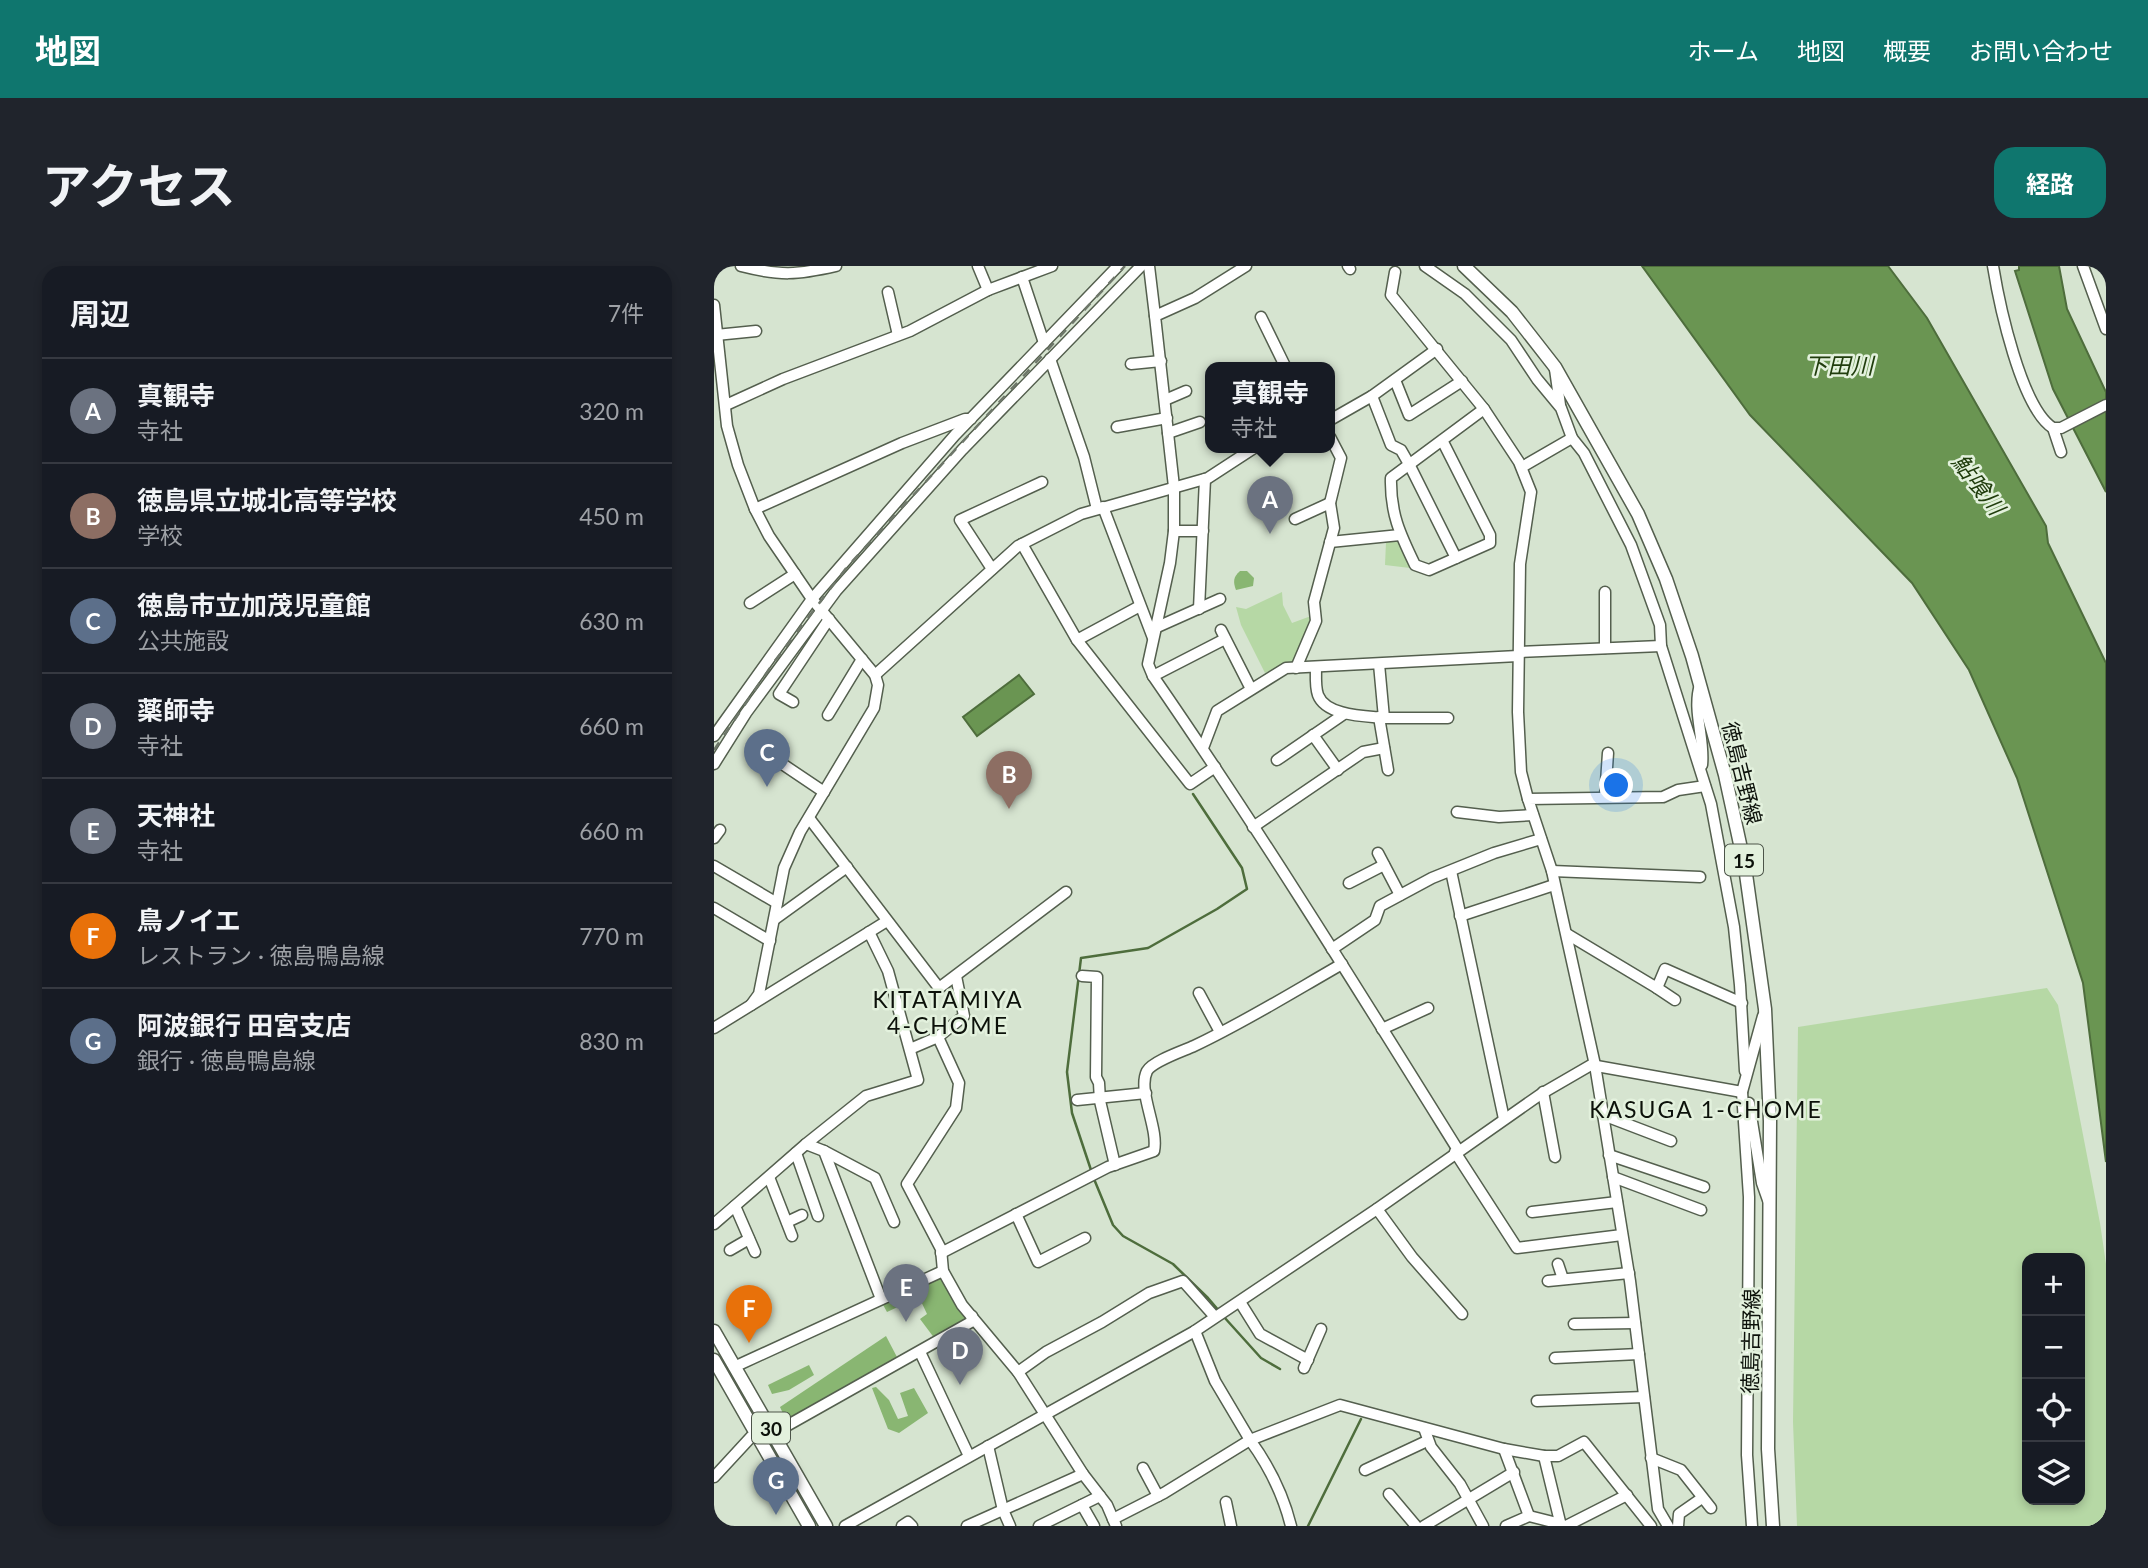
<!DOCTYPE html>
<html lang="ja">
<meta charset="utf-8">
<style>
:root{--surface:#171b24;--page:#20242c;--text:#f1f3f6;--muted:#9ea1a6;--line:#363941;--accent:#0f766e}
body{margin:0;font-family:Lato,"Noto Sans JP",sans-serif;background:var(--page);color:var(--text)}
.controls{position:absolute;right:21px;bottom:21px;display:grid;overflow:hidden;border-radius:14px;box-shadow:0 4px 10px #0003}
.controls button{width:63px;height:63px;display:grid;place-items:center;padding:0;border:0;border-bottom:2px solid var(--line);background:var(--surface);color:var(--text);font:35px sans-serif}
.you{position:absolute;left:903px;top:520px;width:24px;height:24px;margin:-18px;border:5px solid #fff;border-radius:50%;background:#1a73e8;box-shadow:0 0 0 10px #1a73e833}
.badge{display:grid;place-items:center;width:46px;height:46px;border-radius:50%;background:var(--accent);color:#fff;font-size:23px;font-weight:700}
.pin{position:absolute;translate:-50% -58px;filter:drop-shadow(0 2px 4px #0008)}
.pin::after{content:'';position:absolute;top:37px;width:24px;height:21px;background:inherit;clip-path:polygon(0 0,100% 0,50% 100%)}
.popup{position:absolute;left:491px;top:96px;width:130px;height:91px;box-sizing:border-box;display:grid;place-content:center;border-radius:14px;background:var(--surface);filter:drop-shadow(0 2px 5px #0005);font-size:23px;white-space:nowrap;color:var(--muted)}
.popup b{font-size:26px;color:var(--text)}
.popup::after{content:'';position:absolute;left:50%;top:100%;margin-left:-14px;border:14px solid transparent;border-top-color:var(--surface)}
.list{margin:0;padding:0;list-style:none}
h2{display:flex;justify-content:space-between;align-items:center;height:91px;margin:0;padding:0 28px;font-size:30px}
h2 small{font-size:23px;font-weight:400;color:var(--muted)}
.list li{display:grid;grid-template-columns:46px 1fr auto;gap:21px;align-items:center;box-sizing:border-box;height:105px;padding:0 28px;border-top:2px solid var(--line)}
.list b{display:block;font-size:26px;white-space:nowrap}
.list p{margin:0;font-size:23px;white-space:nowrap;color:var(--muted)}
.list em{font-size:23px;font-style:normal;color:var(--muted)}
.icon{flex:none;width:38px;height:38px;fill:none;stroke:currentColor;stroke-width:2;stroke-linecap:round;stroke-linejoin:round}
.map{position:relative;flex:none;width:1392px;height:1260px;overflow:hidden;border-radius:21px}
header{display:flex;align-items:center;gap:42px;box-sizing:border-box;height:98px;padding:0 35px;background:var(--accent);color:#fff}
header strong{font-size:33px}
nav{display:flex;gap:38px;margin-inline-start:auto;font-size:24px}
.intro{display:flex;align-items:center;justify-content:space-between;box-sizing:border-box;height:168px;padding:0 42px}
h1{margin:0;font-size:49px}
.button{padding:18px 32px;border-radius:21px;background:var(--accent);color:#fff;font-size:24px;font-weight:700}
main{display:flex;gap:42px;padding:0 42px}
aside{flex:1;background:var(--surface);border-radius:21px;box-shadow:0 4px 10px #0003}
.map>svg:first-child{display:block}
.green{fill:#b6d8a5;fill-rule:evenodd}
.forest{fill:#89b672}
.water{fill:#6a9552;stroke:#4e6d3c;stroke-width:2}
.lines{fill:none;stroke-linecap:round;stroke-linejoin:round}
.stream{stroke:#4e6d3c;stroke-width:2.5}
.minor-casing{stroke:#545f4e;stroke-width:13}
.major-casing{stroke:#545f4e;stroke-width:15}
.minor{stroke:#fff;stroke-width:10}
.major{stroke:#fff;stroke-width:12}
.rail{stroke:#6e776a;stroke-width:2.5;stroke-dasharray:9 9;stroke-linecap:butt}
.labels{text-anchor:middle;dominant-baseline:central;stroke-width:5;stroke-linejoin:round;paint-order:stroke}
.shield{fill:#e3f1dd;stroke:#4c5449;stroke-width:2}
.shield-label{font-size:19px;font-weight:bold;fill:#0c110a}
.street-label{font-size:21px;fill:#0c110a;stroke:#e3f1dd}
.water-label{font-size:23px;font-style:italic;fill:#203d0d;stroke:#e3f1dd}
.neighbourhood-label{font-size:23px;letter-spacing:2px;fill:#0c110a;stroke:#e3f1dd}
</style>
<header>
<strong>地図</strong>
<nav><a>ホーム</a><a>地図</a><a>概要</a><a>お問い合わせ</a></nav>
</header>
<div class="intro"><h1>アクセス</h1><a class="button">経路</a></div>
<main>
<aside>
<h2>周辺<small>7件</small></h2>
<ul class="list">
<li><span class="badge" style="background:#6b7280">A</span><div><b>真観寺</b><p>寺社</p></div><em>320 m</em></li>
<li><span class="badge" style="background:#8d6e63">B</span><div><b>徳島県立城北高等学校</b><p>学校</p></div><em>450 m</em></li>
<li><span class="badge" style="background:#5c6f8a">C</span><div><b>徳島市立加茂児童館</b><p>公共施設</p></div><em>630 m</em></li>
<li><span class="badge" style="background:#6b7280">D</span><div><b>薬師寺</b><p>寺社</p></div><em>660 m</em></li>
<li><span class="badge" style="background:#6b7280">E</span><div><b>天神社</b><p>寺社</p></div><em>660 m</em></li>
<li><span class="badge" style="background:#e8710a">F</span><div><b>鳥ノイエ</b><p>レストラン · 徳島鴨島線</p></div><em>770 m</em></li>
<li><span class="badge" style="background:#5c6f8a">G</span><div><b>阿波銀行 田宮支店</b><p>銀行 · 徳島鴨島線</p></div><em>830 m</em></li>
</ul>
</aside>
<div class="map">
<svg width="1392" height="1260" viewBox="0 0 1392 1260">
<rect width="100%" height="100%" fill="#d6e4d0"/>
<g class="green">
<path d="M684 275 692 288 696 302 671 299 672 276Z"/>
<path d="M568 326 569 339 578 357 597 350 579 399 571 398 551 407 527 359 522 341 532 343Z"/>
<path d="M1333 722 1344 739 1386 957 1392 998V1260H1083L1079 1156 1084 761ZM1366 992V1234H1313V992Z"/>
</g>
<g class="forest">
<path d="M526 305H533L540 312 539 320 522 324C519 316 519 311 526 305Z"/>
<path d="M229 1009 252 1053 221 1073 206 1053 213 1048 205 1031 173 1046 167 1035Z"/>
<path d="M172 1070 184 1093 72 1154 66 1141Z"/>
<path d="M95 1099 100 1109 75 1124 58 1128 54 1119Z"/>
<path d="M162 1121 175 1134 184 1153 194 1150 186 1127 200 1122 214 1147 185 1167 174 1163 158 1122Z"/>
</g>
<g class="water">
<path d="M928 0H1174L1213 52 1332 260 1334 277 1392 397V896L1369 717 1303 512 1255 404 1198 317 1036 149Z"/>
<path d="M1305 0H1345L1353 43 1392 126V226L1339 123 1301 5 1305 4Z"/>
<path d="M305 409 320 428 263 470 249 451Z"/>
</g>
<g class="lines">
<g class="stream">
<path d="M378 907 358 847 353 806 367 692 434 682 503 643 533 623 528 602 479 528"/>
<path d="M380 913 399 959 409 970 459 998 494 1032 506 1046"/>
<path d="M510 1051 547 1092 566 1103"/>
<path d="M594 1260 647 1153"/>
</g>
<g class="minor-casing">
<g id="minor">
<path d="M27 0C66 10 83 9 122 0"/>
<path d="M264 0 274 24"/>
<path d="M435 0 441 50"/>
<path d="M532 0 481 32 441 50 460 221V265L456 297 434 398 439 410C546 565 645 725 744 884"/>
<path d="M634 0 636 3"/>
<path d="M711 0 751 28 797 74 823 113 847 142 858 172 870 187 917 279 946 359 947 380 997 538 1020 661 1026 719 1031 805"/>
<path d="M1279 0C1285 37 1307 142 1339 162H1347L1392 139"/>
<path d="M1369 0 1392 63"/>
<path d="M681 6 677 29 770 143 805 196 817 226 806 298 804 446 807 506 814 533"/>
<path d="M308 11 330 77"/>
<path d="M174 26 184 69"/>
<path d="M0 39 13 160 24 199 41 243 55 270 98 333 161 409 164 419 160 442 86 566 70 602 45 728 37 739"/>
<path d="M547 51 572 102"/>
<path d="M2 69 42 65"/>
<path d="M723 83 658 130 677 179 687 184 695 198 742 292"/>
<path d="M336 93 370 191 383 243"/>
<path d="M417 98 447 95"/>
<path d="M841 103 846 139"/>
<path d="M681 114 695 149 748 115"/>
<path d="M451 134 472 125"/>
<path d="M12 139 69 113 196 65 274 24 338 0"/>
<path d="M616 154 658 130"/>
<path d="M403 161 453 152"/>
<path d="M1339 162 1347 186"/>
<path d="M454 167 486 156"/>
<path d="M728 174 776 269V277L715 304 701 299C686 268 676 247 677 212L770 143"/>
<path d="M808 201 858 172"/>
<path d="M389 241 439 372"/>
<path d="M41 243 188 177 251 153H257"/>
<path d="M581 253 616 237"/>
<path d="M460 265H489"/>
<path d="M616 276 686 269"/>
<path d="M308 278 363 374 476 518 501 501"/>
<path d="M278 303 246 254 328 216"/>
<path d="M36 337 81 308"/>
<path d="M485 343 491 213"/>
<path d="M441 362 506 333"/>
<path d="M507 364 537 423"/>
<path d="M363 374 426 340"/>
<path d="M891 382V326"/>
<path d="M805 386 947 380"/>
<path d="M602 401C602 410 601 421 604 429 612 450 651 450 670 452L665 398"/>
<path d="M582 402 602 355 600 336 620 262 616 237 627 192 616 171"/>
<path d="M161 409 304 280 367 248 494 212 540 182"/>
<path d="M439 410 511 373"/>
<path d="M986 419C978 444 991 473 988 499"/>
<path d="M79 436 65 428 115 353"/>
<path d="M114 449 148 393"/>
<path d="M665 451 674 504"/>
<path d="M670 452H734"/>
<path d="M599 469 624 504"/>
<path d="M0 470 98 333 241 169 404 0"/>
<path d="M489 482 503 445 572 402 804 390"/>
<path d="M61 493 110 526"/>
<path d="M563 494 630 448"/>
<path d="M0 498 32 447 122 325 248 184 427 0"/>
<path d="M891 531 894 487"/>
<path d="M743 546 785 551 819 549"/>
<path d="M95 552 225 722 352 626"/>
<path d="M539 561 649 486 670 482"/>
<path d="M0 572 6 564"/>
<path d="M664 587 686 629"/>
<path d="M0 600 63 637"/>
<path d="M737 605 790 853"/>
<path d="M838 605 986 611"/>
<path d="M635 617 670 599"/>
<path d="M0 642 56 675"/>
<path d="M746 650 840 619"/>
<path d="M61 653 133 601"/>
<path d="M853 668 943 722 951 703 1028 737"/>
<path d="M618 683 661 654 666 640 718 612 780 587 827 573"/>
<path d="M368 710 383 711 382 811 385 817 386 835 401 899"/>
<path d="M943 722 961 734"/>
<path d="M485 727 506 766"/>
<path d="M0 762 173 655"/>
<path d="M668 763 714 742"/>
<path d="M224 771 250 750 242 710"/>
<path d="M196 783 224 771 245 817 242 842 193 918 227 983 229 1005 248 1039 304 1106 369 1208 393 1239 402 1260"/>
<path d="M829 826 841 891"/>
<path d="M1028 826 1035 931 1033 1189 1038 1260"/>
<path d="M363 834 432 827"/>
<path d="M1035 837 1048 917 1054 934"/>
<path d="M889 849 957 875"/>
<path d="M92 878 110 885 167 1033"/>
<path d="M110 885 161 912 180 956"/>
<path d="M741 886 803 982 908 969"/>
<path d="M82 887 104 950"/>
<path d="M895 889 990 921"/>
<path d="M55 911 78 970"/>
<path d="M899 911 987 944"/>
<path d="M21 940 41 986"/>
<path d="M663 943 698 991 748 1048"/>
<path d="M818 946 903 936"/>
<path d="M302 948 324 996 371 972"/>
<path d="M73 956 88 949"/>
<path d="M0 958 92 878 152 830 204 814 174 705 155 666"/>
<path d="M16 984 35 973"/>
<path d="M227 987 394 901 440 885C445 862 423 825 433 805 439 795 469 785 480 780 531 756 579 726 628 698"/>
<path d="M844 998 849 1013"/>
<path d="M834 1015 915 1007"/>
<path d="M526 1036 546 1068 594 1094"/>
<path d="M860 1058 921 1057"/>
<path d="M481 1065 501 1115 536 1174 626 1139 790 1183 830 1190H844L870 1176 937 1260"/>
<path d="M206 1086 255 1190"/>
<path d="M841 1092 925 1088"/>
<path d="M20 1101 229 1005"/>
<path d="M590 1102 607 1063"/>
<path d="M304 1106 332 1086 388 1056 435 1027 469 1015 501 1051"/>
<path d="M823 1135 930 1131"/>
<path d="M710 1162 717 1181 746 1218 769 1260"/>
<path d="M60 1167 257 1056 258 1050"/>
<path d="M274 1180 289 1244 296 1260"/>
<path d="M790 1183 815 1250 792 1260"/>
<path d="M830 1190 847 1260"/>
<path d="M937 1192 967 1204 997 1242"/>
<path d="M429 1202 444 1230"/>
<path d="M651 1204 713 1175"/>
<path d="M0 1211 37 1171 43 1167"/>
<path d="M675 1228 702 1260"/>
<path d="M512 1236 517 1260"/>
<path d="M368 1239 380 1260"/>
<path d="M815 1250 847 1258"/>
<path d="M399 1253 450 1227 536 1174C555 1200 569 1228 577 1260"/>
<path d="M131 1260 481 1065 663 943 827 828 877 799 1028 826 1049 750"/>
<path d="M188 1260 194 1256 198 1260"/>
<path d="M253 1260 369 1208"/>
<path d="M325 1260 386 1230"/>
<path d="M710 1260 800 1206"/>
<path d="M852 1260 913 1229"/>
<path d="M954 1260 944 1243 916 1015 881 799 838 605 814 533 949 531 964 524 991 520"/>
<path d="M964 1260 965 1248 988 1232"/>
</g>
</g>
<g class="major-casing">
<g id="major">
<path d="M750 0 798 46 841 101 924 248 952 313 978 390 1011 509 1031 601 1051 743 1056 855 1054 1183 1059 1260"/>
<path d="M0 1065 112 1260"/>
<path d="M0 1094 95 1260"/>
</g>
</g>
<use href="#minor" class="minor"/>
<use href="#major" class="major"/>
<path class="rail" d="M0 484 60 396 133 301 411 0"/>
</g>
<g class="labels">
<g class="shield">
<rect x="1011" y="578.5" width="38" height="31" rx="5"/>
<rect x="38" y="1146.5" width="38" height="31" rx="5"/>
</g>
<g class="shield-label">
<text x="1030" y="594">15</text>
<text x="57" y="1162">30</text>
</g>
<g class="street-label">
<text transform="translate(1029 507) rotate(76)">徳島吉野線</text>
<text transform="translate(1036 1075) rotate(-89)">徳島吉野線</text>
</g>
<g class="water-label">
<text x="1125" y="99">下田川</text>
<text transform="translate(1265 218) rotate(53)">鮎喰川</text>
</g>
<g class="neighbourhood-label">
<text x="234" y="733">KITATAMIYA<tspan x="234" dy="26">4-CHOME</tspan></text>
<text x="992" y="843">KASUGA 1-CHOME</text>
</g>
</g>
</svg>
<div class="controls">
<button>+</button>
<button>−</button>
<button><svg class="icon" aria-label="locate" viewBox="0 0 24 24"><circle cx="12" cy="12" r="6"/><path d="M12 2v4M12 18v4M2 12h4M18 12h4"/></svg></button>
<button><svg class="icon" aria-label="layers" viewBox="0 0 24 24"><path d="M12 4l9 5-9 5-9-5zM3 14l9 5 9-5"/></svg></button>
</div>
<div class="you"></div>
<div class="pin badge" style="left:556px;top:268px;background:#6b7280">A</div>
<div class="popup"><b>真観寺</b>寺社</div>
<div class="pin badge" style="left:295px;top:543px;background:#8d6e63">B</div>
<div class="pin badge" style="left:53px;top:521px;background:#5c6f8a">C</div>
<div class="pin badge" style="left:246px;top:1119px;background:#6b7280">D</div>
<div class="pin badge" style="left:192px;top:1056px;background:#6b7280">E</div>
<div class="pin badge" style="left:35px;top:1077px;background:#e8710a">F</div>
<div class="pin badge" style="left:62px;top:1249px;background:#5c6f8a">G</div>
</div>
</main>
